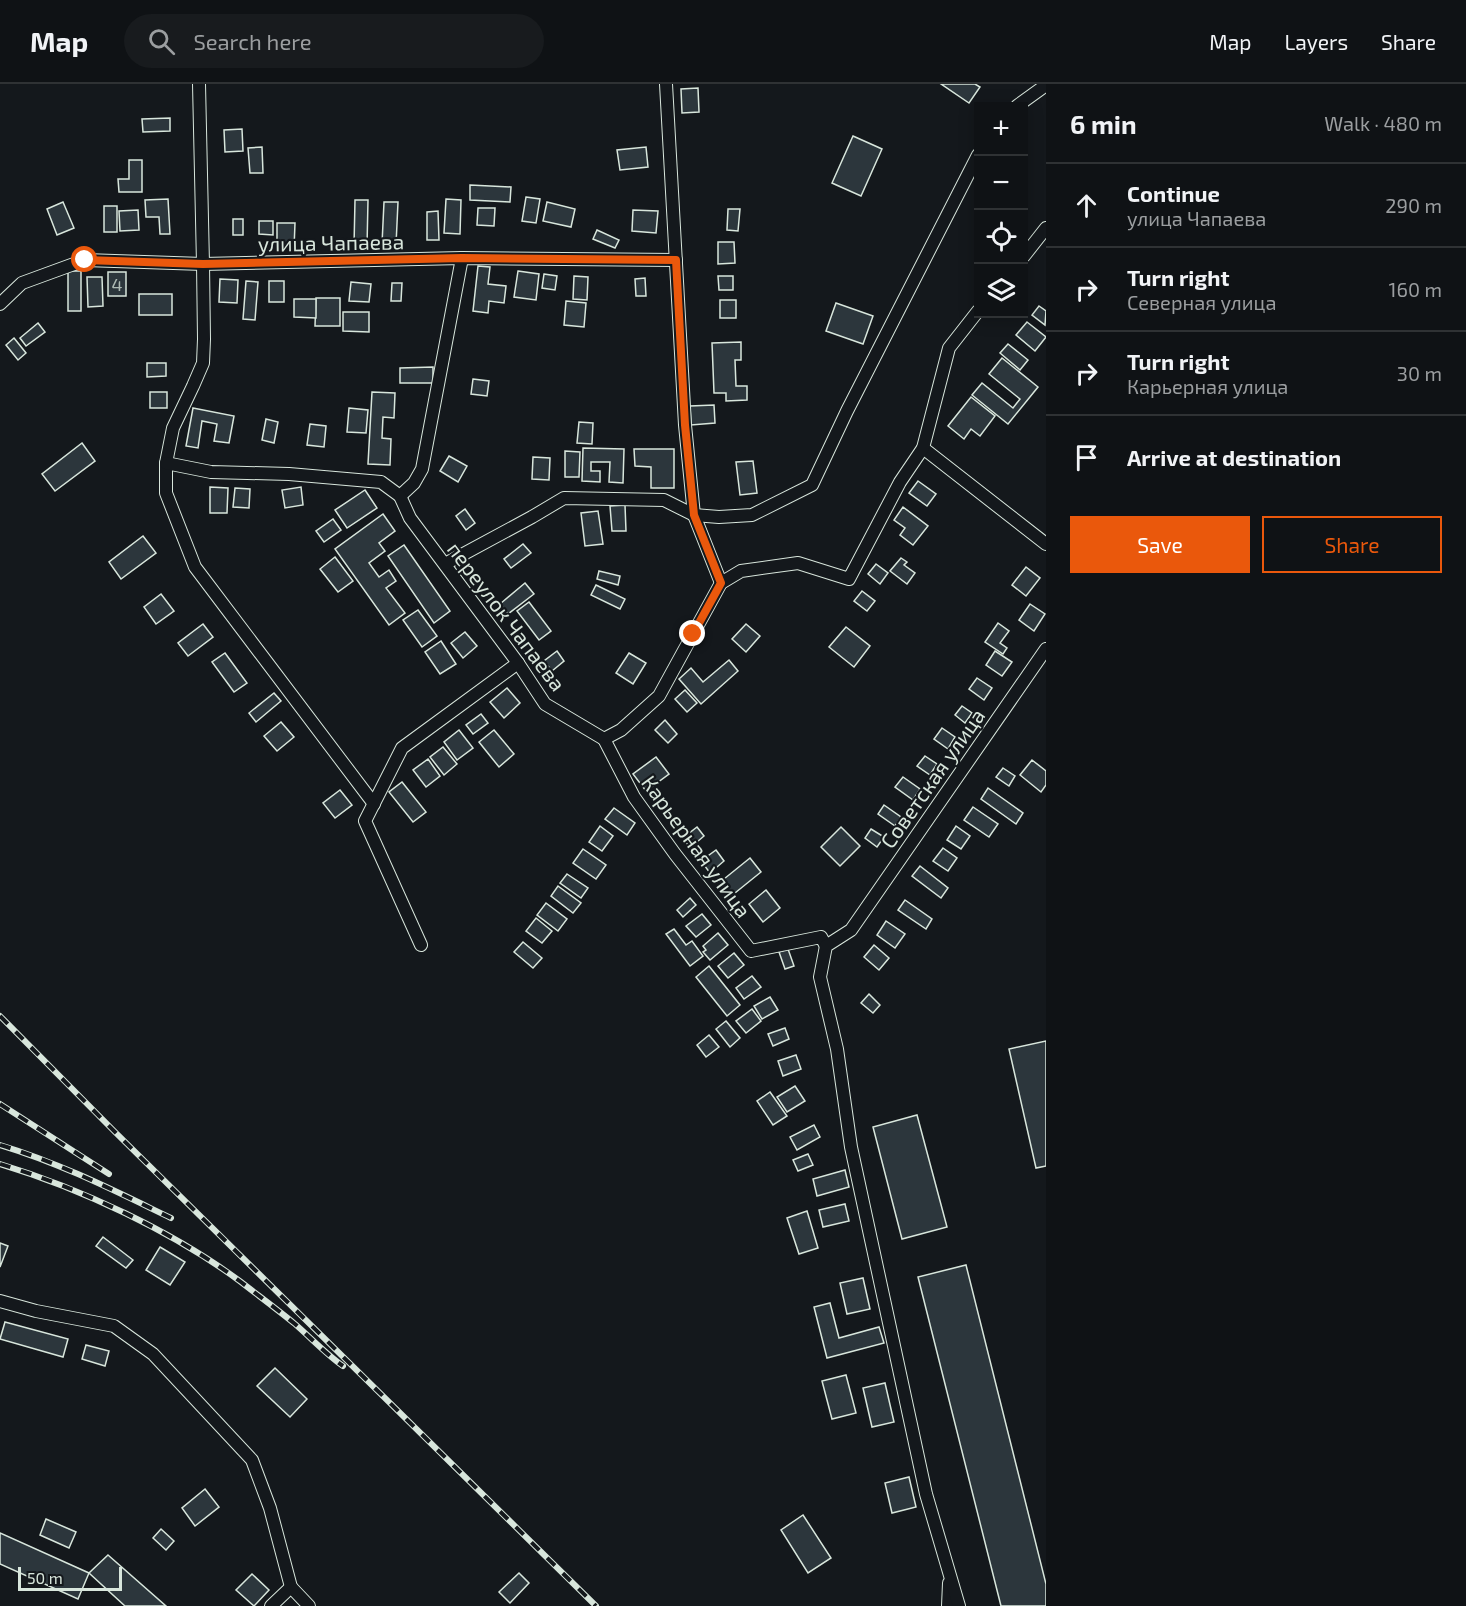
<!DOCTYPE html>
<meta charset="utf-8">
<style>
:root{--surface:#0f1215;--page:#181b1e;--text:#f1f3f6;--muted:#9b9ea0;--line:#2f3234;--accent:#ea580c}
body{margin:0;font-family:"Exo 2",sans-serif;background:var(--page);color:var(--text)}
.controls{position:absolute;right:18px;top:18px;display:grid;overflow:hidden;border-radius:0px;box-shadow:0 3px 15px #0003}
.controls button{width:54px;height:54px;display:grid;place-items:center;padding:0;border:0;border-bottom:2px solid var(--line);background:var(--surface);color:var(--text);font:30px sans-serif}
.scale{position:absolute;left:18px;bottom:15px;width:104px;box-sizing:border-box;padding-left:6px;border:3px solid #d8e6dc;border-top:0;font-size:16px;line-height:21px;white-space:nowrap;color:#d8e6dc;-webkit-text-stroke:4px #14181c;paint-order:stroke}
.stop{position:absolute;width:18px;height:18px;margin:-14px;border:4px solid #ea580c;border-radius:50%;background:#fff}
.stop.end{background:#ea580c;border-color:#fff;box-shadow:0 2px 6px #0008}
.list{margin:0;padding:0;list-style:none}
h2{display:flex;justify-content:space-between;align-items:center;height:78px;margin:0;padding:0 24px;font-size:26px}
h2 small{font-size:20px;font-weight:400;color:var(--muted)}
.list li{display:grid;grid-template-columns:39px 1fr auto;gap:18px;align-items:center;box-sizing:border-box;height:84px;padding:0 24px;border-top:2px solid var(--line)}
.list b{display:block;font-size:22px;white-space:nowrap}
.list p{margin:0;font-size:20px;white-space:nowrap;color:var(--muted)}
.list em{font-size:20px;font-style:normal;color:var(--muted)}
.actions{display:flex;gap:12px;padding:18px 24px}
.actions a{flex:1;padding:14px 0;border:2px solid var(--accent);border-radius:0px;text-align:center;font-size:21px;color:var(--accent)}
.actions .main{background:var(--accent);color:#fff}
.icon{flex:none;width:33px;height:33px;fill:none;stroke:currentColor;stroke-width:2;stroke-linecap:round;stroke-linejoin:round}
.map{position:relative;flex:none;width:1046px;height:1522px;overflow:hidden}
header{display:flex;align-items:center;gap:36px;box-sizing:border-box;height:84px;padding:0 30px;background:var(--surface);border-bottom:2px solid var(--line)}
header strong{font-size:28px}
nav{display:flex;gap:33px;margin-inline-start:auto;font-size:21px}
.search{width:420px;height:54px;background:var(--page);display:flex;align-items:center;gap:15px;box-sizing:border-box;padding:0 21px;border-radius:33px;color:var(--muted);font-size:22px}
main{display:flex}
aside{flex:1;background:var(--surface)}
.map>svg:first-child{display:block}
.building{fill:#2c363c;stroke:#d8e6dc;stroke-width:1.5}
.lines{fill:none;stroke-linecap:round;stroke-linejoin:round}
.minor-casing{stroke:#d8e6dc;stroke-width:14}
.minor{stroke:#14181c;stroke-width:12}
.rail-casing{stroke:#d8e6dc;stroke-width:6}
.rail{stroke:#14181c;stroke-width:4;stroke-dasharray:11;stroke-linecap:butt}
.route{stroke:#ea580c;stroke-width:8}
.labels{text-anchor:middle;dominant-baseline:central;stroke-width:4.5;stroke-linejoin:round;paint-order:stroke}
.number-label{font-size:18px;fill:#adbab4}
.street-label{font-size:21px;fill:#d8e6dc;stroke:#14181c}
</style>
<header>
<strong>Map</strong>
<div class="search"><svg class="icon" aria-label="search" viewBox="0 0 24 24"><circle cx="10" cy="10" r="6"/><path d="M15 15l6 6"/></svg>Search here</div>
<nav><a>Map</a><a>Layers</a><a>Share</a></nav>
</header>
<main>
<div class="map">
<svg width="1046" height="1522" viewBox="0 0 1046 1522">
<rect width="100%" height="100%" fill="#14181c"/>
<g class="building">
<path d="M941 0H975L980 3 969 19Z"/>
<path d="M698 4 699 28 682 29 681 5Z"/>
<path d="M170 34V47L143 48 142 35Z"/>
<path d="M242 45 243 67 225 68 224 46Z"/>
<path d="M853 52 882 65 861 112 832 99Z"/>
<path d="M262 63 263 89H250L248 64Z"/>
<path d="M646 63 648 83 620 86 617 66Z"/>
<path d="M129 76H142V108H119L118 95H129Z"/>
<path d="M470 101 511 103 510 118 470 116Z"/>
<path d="M526 113 540 115 536 139 522 137Z"/>
<path d="M168 115 170 150H160L159 133H146L145 116Z"/>
<path d="M446 115 461 116 460 150 444 149Z"/>
<path d="M355 116H368L367 163 354 162Z"/>
<path d="M63 118 74 144 57 151 47 125Z"/>
<path d="M384 118H398L396 161 382 160Z"/>
<path d="M547 118 575 125 571 143 543 137Z"/>
<rect x="104" y="122" width="13" height="26"/>
<path d="M478 124H495L494 142 477 141Z"/>
<path d="M728 125H740L738 147 727 146Z"/>
<path d="M138 126 139 146 120 147 119 127Z"/>
<path d="M633 126 658 127 656 149 632 147Z"/>
<path d="M438 127 439 156H427V128Z"/>
<rect x="233" y="135" width="10" height="16"/>
<path d="M259 137H273V151L259 150Z"/>
<path d="M277 139H295L294 165H277Z"/>
<path d="M597 146 619 156 615 164 593 155Z"/>
<path d="M718 158H734L735 179 718 180Z"/>
<path d="M478 182 490 183 488 200 506 202 504 219 489 217 488 229 473 227Z"/>
<rect x="68" y="187" width="13" height="40"/>
<path d="M518 187 539 190 536 216 514 213Z"/>
<rect x="108" y="188" width="18" height="24"/>
<path d="M544 190 557 192 555 206 542 204Z"/>
<path d="M574 192 588 193 587 216 573 215Z"/>
<path d="M718 192H733V206H719Z"/>
<path d="M87 193H102L103 222 88 223Z"/>
<path d="M645 194 646 212H636L635 195Z"/>
<path d="M220 195 238 196 237 219 219 218Z"/>
<path d="M246 197 258 198 255 236 243 235Z"/>
<rect x="269" y="197" width="15" height="21"/>
<path d="M351 198 371 200 369 218 349 217Z"/>
<path d="M392 199H402L401 217H391Z"/>
<rect x="139" y="210" width="33" height="21"/>
<path d="M316 214H340V242H315Z"/>
<path d="M294 215H316V234L294 233Z"/>
<rect x="720" y="216" width="16" height="18"/>
<path d="M566 217 586 219 584 243 564 241Z"/>
<path d="M836 219 873 232 863 260 826 247Z"/>
<path d="M1039 222 1046 227 1045 241 1032 231Z"/>
<path d="M343 228H369V248L343 247Z"/>
<path d="M1027 238 1046 253 1035 267 1016 251Z"/>
<path d="M38 239 45 248 26 262 20 254Z"/>
<path d="M14 254 26 269 18 276 6 261Z"/>
<path d="M741 258V276H735L736 302H747V316L726 317V309H714L712 259Z"/>
<path d="M1008 260 1028 276 1020 286 1000 269Z"/>
<path d="M1002 274 1038 303 1008 340 972 311 982 299 1013 324 1020 315 989 290Z"/>
<path d="M147 279H166V292L147 293Z"/>
<path d="M433 283V299H400V284Z"/>
<path d="M473 295 489 297 487 312 471 310Z"/>
<rect x="150" y="308" width="17" height="16"/>
<path d="M372 308 395 309 394 334 383 333 382 354 391 355 390 381 368 380Z"/>
<path d="M971 313 995 332 980 352 971 345 964 355 948 342Z"/>
<path d="M714 321 715 339 691 341 690 322Z"/>
<path d="M193 324 234 332 229 359 214 357 217 340 202 337 198 364 186 362Z"/>
<path d="M349 324 368 326 366 349 347 348Z"/>
<path d="M266 335 278 338 274 359 262 356Z"/>
<path d="M579 338 593 339 592 360 577 359Z"/>
<path d="M310 340 326 342 324 363 307 361Z"/>
<path d="M82 359 95 377 55 407 42 390Z"/>
<path d="M583 364 624 365 623 399 609 398 610 378H591V387H600V398L582 397Z"/>
<path d="M634 365H674V404H651V383L635 382Z"/>
<path d="M565 367 580 368 579 393H565Z"/>
<path d="M449 372 467 382 458 398 440 387Z"/>
<path d="M533 373 550 374 549 396 532 395Z"/>
<path d="M753 377 757 409 740 411 736 378Z"/>
<path d="M918 397 936 410 927 422 909 409Z"/>
<path d="M210 403 228 404 227 429H210Z"/>
<path d="M301 403 303 421 285 424 282 406Z"/>
<path d="M235 404 250 405 249 424 233 423Z"/>
<path d="M365 406 377 424 347 444 335 426Z"/>
<path d="M625 421 626 447H612L610 422Z"/>
<path d="M903 423 928 442 913 461 900 451 905 444 894 436Z"/>
<path d="M465 425 475 439 466 446 456 432Z"/>
<path d="M598 427 603 460 585 462 581 429Z"/>
<path d="M383 430 395 447 379 459 385 467 369 479 379 493 389 486 396 497 386 504 405 529 389 541 335 465Z"/>
<path d="M333 435 341 446 324 458 316 447Z"/>
<path d="M143 452 156 469 121 495 109 478Z"/>
<path d="M523 460 531 469 511 484 504 475Z"/>
<path d="M404 461 450 527 434 539 388 472Z"/>
<path d="M335 473 353 497 338 508 320 485Z"/>
<path d="M901 474 907 478 904 481 915 489 907 500 890 487Z"/>
<path d="M876 480 888 489 880 500 868 490Z"/>
<path d="M1026 483 1040 494 1026 512 1012 501Z"/>
<path d="M599 487 620 492 618 501 597 495Z"/>
<path d="M525 499 534 510 508 530 500 520Z"/>
<path d="M596 501 625 515 620 525 591 511Z"/>
<path d="M862 507 875 517 867 527 854 517Z"/>
<path d="M161 510 174 527 156 540 144 523Z"/>
<path d="M529 518 551 547 539 556 517 527Z"/>
<path d="M1030 520 1045 530 1034 547 1019 536Z"/>
<path d="M418 526 437 552 422 563 403 536Z"/>
<path d="M998 539 1009 547 1000 559 1007 564 1003 570 985 558Z"/>
<path d="M203 540 213 553 188 572 178 559Z"/>
<path d="M746 540 760 552 746 568 732 555Z"/>
<path d="M846 543 870 562 854 583 829 563Z"/>
<path d="M465 548 477 562 463 574 451 559Z"/>
<path d="M441 557 456 580 440 590 425 568Z"/>
<path d="M557 567 564 577 552 587 544 577Z"/>
<path d="M995 567 1012 578 1002 592 986 581Z"/>
<path d="M225 569 247 599 234 608 212 578Z"/>
<path d="M629 569 646 579 633 600 616 589Z"/>
<path d="M729 576 738 587 701 620 679 595 691 584 703 598Z"/>
<path d="M977 594 992 604 984 616 969 605Z"/>
<path d="M507 604 520 619 504 634 490 618Z"/>
<path d="M685 606 697 619 687 628 675 615Z"/>
<path d="M274 609 281 617 256 638 249 629Z"/>
<path d="M962 622 972 629 965 639 955 631Z"/>
<path d="M481 630 488 639 473 650 466 641Z"/>
<path d="M665 636 677 650 668 659 655 646Z"/>
<path d="M281 638 294 653 277 667 264 652Z"/>
<path d="M942 644 955 653 948 665 934 655Z"/>
<path d="M459 646 473 664 457 676 444 658Z"/>
<path d="M494 646 514 670 499 683 479 658Z"/>
<path d="M443 663 457 680 444 691 430 673Z"/>
<path d="M925 672 937 680 930 691 917 682Z"/>
<path d="M656 673 669 690 646 707 633 690Z"/>
<path d="M428 675 440 692 426 703 413 686Z"/>
<path d="M1032 676 1046 687V701L1041 708 1020 691Z"/>
<path d="M1003 684 1015 692 1009 702 996 693Z"/>
<path d="M903 693 920 705 913 716 895 703Z"/>
<path d="M402 698 426 728 413 738 389 708Z"/>
<path d="M988 704 1023 729 1016 740 981 715Z"/>
<path d="M340 706 352 721 335 734 323 719Z"/>
<path d="M884 721 901 733 895 742 878 730Z"/>
<path d="M973 723 998 740 989 753 964 736Z"/>
<path d="M614 724 635 739 627 751 605 735Z"/>
<path d="M600 742 613 752 602 767 589 758Z"/>
<path d="M956 742 970 752 961 765 947 756Z"/>
<path d="M697 743 704 752 690 764 683 754Z"/>
<path d="M841 743 860 762 840 782 821 763Z"/>
<path d="M871 745 884 753 877 763 865 754Z"/>
<path d="M943 764 957 774 948 787 933 777Z"/>
<path d="M583 765 606 781 596 795 573 779Z"/>
<path d="M716 766 724 777 710 789 701 777Z"/>
<path d="M750 774 761 788 730 813 719 799Z"/>
<path d="M920 782 948 804 941 814 912 792Z"/>
<path d="M567 790 588 804 581 814 560 799Z"/>
<path d="M558 802 581 819 573 829 551 812Z"/>
<path d="M766 806 780 824 763 838 749 820Z"/>
<path d="M690 814 696 821 683 833 677 826Z"/>
<path d="M905 816 932 835 926 845 898 826Z"/>
<path d="M546 819 567 835 558 847 537 831Z"/>
<path d="M702 830 711 841 696 853 686 842Z"/>
<path d="M536 834 552 847 542 859 526 847Z"/>
<path d="M886 837 905 850 895 864 877 851Z"/>
<path d="M674 845 686 861 692 857 703 872 690 882 666 850Z"/>
<path d="M718 849 728 861 710 876 703 868 706 866 703 862Z"/>
<path d="M523 858 542 874 533 884 514 868Z"/>
<path d="M874 861 889 874 879 886 864 873Z"/>
<path d="M788 865 794 882 785 885 779 868Z"/>
<path d="M734 869 744 881 728 894 718 882Z"/>
<path d="M709 882 740 921 727 932 696 893Z"/>
<path d="M752 892 761 903 744 915 736 904Z"/>
<path d="M869 910 880 921 873 929 861 919Z"/>
<path d="M770 913 778 926 762 935 754 922Z"/>
<path d="M752 925 761 937 746 949 736 937Z"/>
<path d="M726 937 740 954 730 963 716 945Z"/>
<path d="M785 944 789 955 773 962 768 950Z"/>
<path d="M709 951 719 963 706 973 697 961Z"/>
<path d="M1046 957V1082L1036 1084 1009 965Z"/>
<path d="M796 971 801 985 783 992 778 977Z"/>
<path d="M795 1002 805 1017 787 1028 777 1013Z"/>
<path d="M770 1008 787 1032 773 1041 757 1017Z"/>
<path d="M917 1031 947 1143 902 1155 873 1043Z"/>
<path d="M814 1041 820 1053 797 1066 790 1053Z"/>
<path d="M808 1070 813 1081 798 1087 793 1076Z"/>
<path d="M845 1086 849 1103 817 1112 813 1095Z"/>
<path d="M845 1120 849 1137 823 1143 819 1126Z"/>
<path d="M807 1127 818 1164 799 1170 787 1134Z"/>
<path d="M103 1153 133 1176 126 1184 96 1162Z"/>
<path d="M0 1159 8 1162 0 1183Z"/>
<path d="M160 1163 185 1178 170 1201 146 1186Z"/>
<path d="M966 1181 1046 1500V1522H1001L918 1193Z"/>
<path d="M863 1194 870 1225 847 1230 840 1199Z"/>
<path d="M830 1219 839 1254 879 1243 884 1259 827 1274 814 1223Z"/>
<path d="M5 1238 68 1255 63 1273 0 1255Z"/>
<path d="M86 1261 109 1267 105 1282 82 1275Z"/>
<path d="M275 1284 307 1315 290 1333 257 1302Z"/>
<path d="M846 1291 856 1329 832 1335 822 1297Z"/>
<path d="M885 1299 894 1338 872 1343 863 1304Z"/>
<path d="M909 1393 916 1423 892 1429 885 1399Z"/>
<path d="M205 1405 219 1423 195 1442 182 1424Z"/>
<path d="M803 1431 831 1474 808 1489 781 1446Z"/>
<path d="M46 1435 76 1448 69 1464 40 1451Z"/>
<path d="M161 1445 174 1457 166 1466 153 1454Z"/>
<path d="M0 1449 89 1489 78 1515 0 1480Z"/>
<path d="M108 1471 166 1522H125L89 1489Z"/>
<path d="M519 1489 529 1499 510 1519 499 1508Z"/>
<path d="M252 1490 269 1506 254 1522 236 1506Z"/>
</g>
<g class="lines">
<g class="minor-casing">
<g id="minor">
<path d="M199 0 203 180 204 255 203 279 193 302 173 344 166 379V409L195 483 374 720"/>
<path d="M666 0 685 341 694 431 721 499"/>
<path d="M1017 22 1046 1"/>
<path d="M1024 172 1046 144"/>
<path d="M0 220 22 199 85 176 203 180 462 174 676 176"/>
<path d="M923 364 1046 460"/>
<path d="M166 379 211 388 289 390 381 398 400 412 414 399 422 385 462 174"/>
<path d="M400 412 410 434 518 579 545 620 604 655"/>
<path d="M445 480 532 433 564 414 664 416 694 431 719 433 752 431 812 401 847 327 978 71"/>
<path d="M421 861 365 737 402 664 518 579"/>
<path d="M826 862 821 853 751 867 675 770 634 713 604 655 621 646 659 612 721 499 741 487 798 479 849 495 900 398 923 364 949 264 978 227"/>
<path d="M0 1217 36 1227 114 1242 153 1270 252 1376 270 1424 291 1503"/>
<path d="M271 1522 291 1503 309 1522"/>
<path d="M948 1522 949 1499"/>
<path d="M959 1522 926 1410 851 1063 837 965 820 893 826 862 851 846 1046 565"/>
</g>
</g>
<use href="#minor" class="minor"/>
<g class="rail-casing">
<g id="rail">
<path d="M0 932 117 1050 596 1522"/>
<path d="M0 1020 109 1090"/>
<path d="M0 1061C60 1079 115 1107 171 1134"/>
<path d="M0 1080C80 1104 174 1148 241 1198 259 1212 278 1226 295 1240 311 1254 326 1270 343 1282"/>
</g>
</g>
<use href="#rail" class="rail"/>
</g>
<g class="lines">
<path class="route" d="M85 176 203 180 462 174 676 176 685 341 694 431 721 499 693 550"/>
</g>
<g class="labels">
<g class="number-label">
<text x="117" y="200">4</text>
</g>
<g class="street-label">
<text transform="translate(331 158) rotate(-1)">улица Чапаева</text>
<text transform="translate(507 532) rotate(53)">переулок Чапаева</text>
<text transform="translate(932 694) rotate(-55)">Советская улица</text>
<text transform="translate(697 762) rotate(54)">Карьерная улица</text>
</g>
</g>
</svg>
<div class="controls">
<button>+</button>
<button>−</button>
<button><svg class="icon" aria-label="locate" viewBox="0 0 24 24"><circle cx="12" cy="12" r="6"/><path d="M12 2v4M12 18v4M2 12h4M18 12h4"/></svg></button>
<button><svg class="icon" aria-label="layers" viewBox="0 0 24 24"><path d="M12 4l9 5-9 5-9-5zM3 14l9 5 9-5"/></svg></button>
</div>
<div class="scale">50 m</div>
<div class="stop" style="left:85px;top:176px"></div>
<div class="stop end" style="left:693px;top:550px"></div>
</div>
<aside>
<h2>6 min<small>Walk · 480 m</small></h2>
<ul class="list">
<li><svg class="icon" aria-label="ahead" viewBox="0 0 24 24"><path d="M12 20V5M6 11l6-6 6 6"/></svg><div><b>Continue</b><p>улица Чапаева</p></div><em>290 m</em></li>
<li><svg class="icon" aria-label="right" viewBox="0 0 24 24"><path d="M7 20v-9h11M14 6l5 5-5 5"/></svg><div><b>Turn right</b><p>Северная улица</p></div><em>160 m</em></li>
<li><svg class="icon" aria-label="right" viewBox="0 0 24 24"><path d="M7 20v-9h11M14 6l5 5-5 5"/></svg><div><b>Turn right</b><p>Карьерная улица</p></div><em>30 m</em></li>
<li><svg class="icon" aria-label="arrive" viewBox="0 0 24 24"><path d="M6 21V4h12l-3 4 3 4H6"/></svg><div><b>Arrive at destination</b></div></li>
</ul>
<div class="actions"><a class="main">Save</a><a>Share</a></div>
</aside>
</main>
